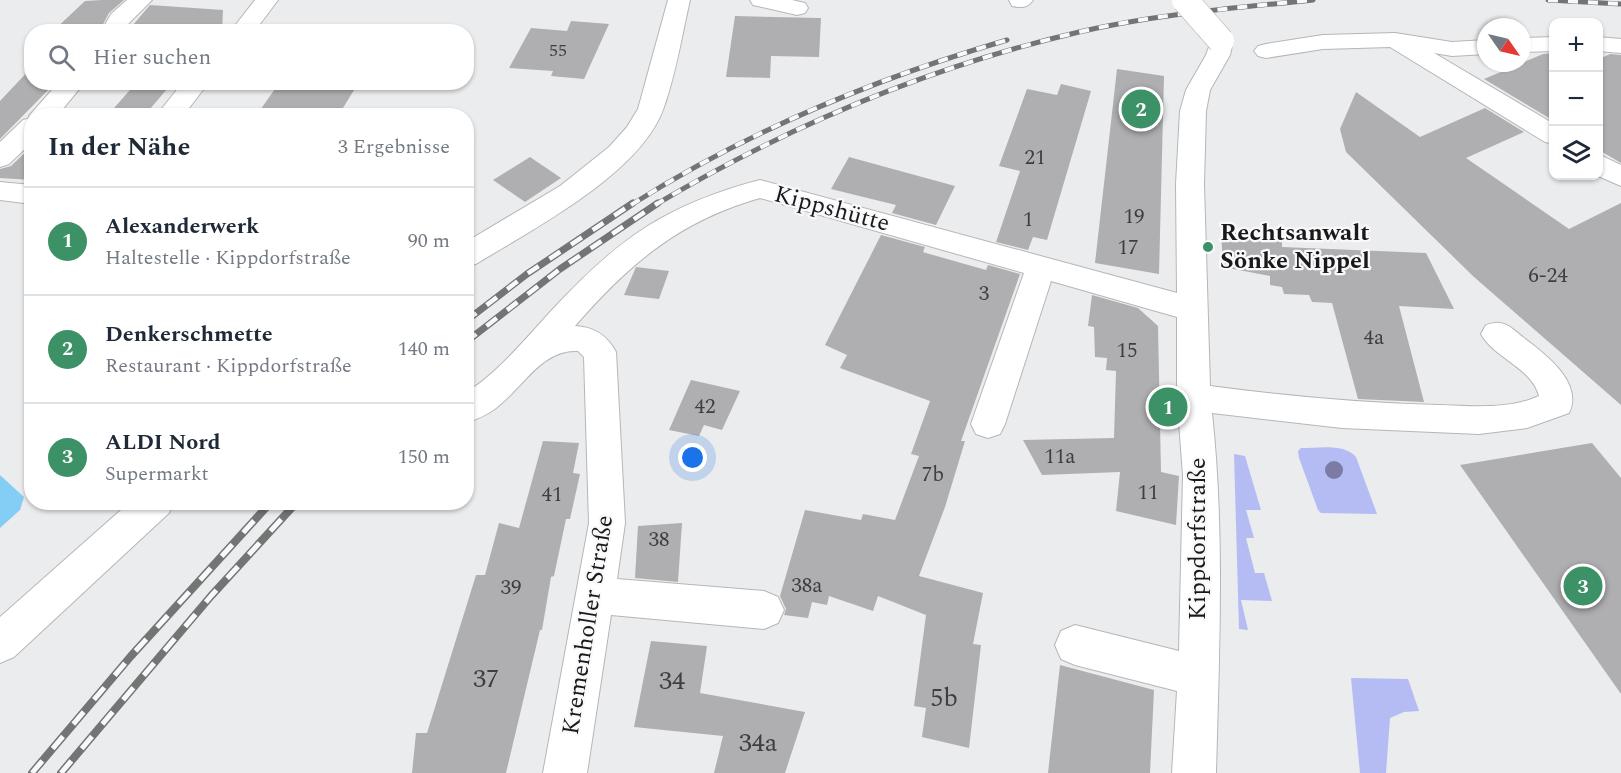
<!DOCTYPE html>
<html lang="de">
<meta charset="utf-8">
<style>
:root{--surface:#fff;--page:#f2f2f3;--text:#1f2937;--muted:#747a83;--line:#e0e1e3;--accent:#3c9266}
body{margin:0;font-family:Spectral,serif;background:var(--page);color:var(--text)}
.controls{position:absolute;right:18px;top:18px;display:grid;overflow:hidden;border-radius:12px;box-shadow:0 2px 4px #0004}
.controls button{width:54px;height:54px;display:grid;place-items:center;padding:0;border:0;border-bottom:2px solid var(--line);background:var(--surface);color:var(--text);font:30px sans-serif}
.compass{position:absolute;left:1477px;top:18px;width:54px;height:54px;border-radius:50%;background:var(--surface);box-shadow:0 2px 4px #0004;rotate:124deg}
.you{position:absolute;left:693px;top:458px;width:21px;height:21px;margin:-15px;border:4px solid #fff;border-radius:50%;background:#1a73e8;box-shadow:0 0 0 9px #1a73e833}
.badge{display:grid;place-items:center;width:39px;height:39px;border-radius:50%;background:var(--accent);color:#fff;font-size:20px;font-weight:700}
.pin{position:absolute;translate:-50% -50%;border:3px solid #fff;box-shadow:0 2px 6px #0006}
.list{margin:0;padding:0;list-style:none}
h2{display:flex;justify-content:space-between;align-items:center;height:78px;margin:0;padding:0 24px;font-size:26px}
h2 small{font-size:20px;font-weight:400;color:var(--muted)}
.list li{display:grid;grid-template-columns:39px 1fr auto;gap:18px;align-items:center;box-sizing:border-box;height:108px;padding:0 24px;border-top:2px solid var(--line)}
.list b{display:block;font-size:22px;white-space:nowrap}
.list p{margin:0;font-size:20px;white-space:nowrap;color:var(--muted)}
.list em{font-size:20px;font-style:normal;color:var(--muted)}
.icon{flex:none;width:33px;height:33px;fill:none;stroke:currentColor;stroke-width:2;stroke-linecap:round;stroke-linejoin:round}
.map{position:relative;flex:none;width:1621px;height:773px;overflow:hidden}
.search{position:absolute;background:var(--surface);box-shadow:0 2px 4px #0004;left:24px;top:24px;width:450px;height:66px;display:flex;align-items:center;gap:15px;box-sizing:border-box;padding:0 21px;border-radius:24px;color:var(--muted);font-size:22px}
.panel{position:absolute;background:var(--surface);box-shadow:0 2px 4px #0004;left:24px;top:108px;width:450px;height:402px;border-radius:24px}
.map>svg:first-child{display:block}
.green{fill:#b4bcf3}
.water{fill:#84cef5}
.building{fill:#afafb1}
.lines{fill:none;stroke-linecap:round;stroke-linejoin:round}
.minor-casing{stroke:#b6b6b8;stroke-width:2}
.minor{fill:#fff;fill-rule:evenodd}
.rail-far2-casing{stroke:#737474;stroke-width:5}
.rail-far1-casing{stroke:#737474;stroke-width:7}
.rail-casing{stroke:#737474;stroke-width:8}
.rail-far2{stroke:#f9f9fb;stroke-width:4;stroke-dasharray:10;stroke-linecap:butt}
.rail-far1{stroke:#f9f9fb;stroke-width:4.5;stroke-dasharray:13;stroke-linecap:butt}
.rail{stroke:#f9f9fb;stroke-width:5;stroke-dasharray:16;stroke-linecap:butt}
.minor-bridge-casing{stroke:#b6b6b8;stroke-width:27;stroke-linecap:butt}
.minor-bridge{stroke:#fff;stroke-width:26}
.tree{fill:#7c7ba4}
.poi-dot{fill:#3c9266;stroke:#f9f9fb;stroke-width:2}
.labels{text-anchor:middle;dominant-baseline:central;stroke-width:4.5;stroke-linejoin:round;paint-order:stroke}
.far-number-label{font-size:18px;fill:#3e3e3f}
.number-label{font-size:21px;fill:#3e3e3f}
.street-label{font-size:24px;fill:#191919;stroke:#f9f9fb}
.poi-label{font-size:24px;font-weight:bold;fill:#191919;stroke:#f9f9fb;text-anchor:start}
.near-number-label{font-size:26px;fill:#3e3e3f}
</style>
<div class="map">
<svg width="1621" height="773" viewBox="0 0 1621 773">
<rect width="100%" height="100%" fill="#ebeced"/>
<g class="green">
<path d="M1301 448C1318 448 1345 443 1356 457L1377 514 1321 513 1318 510 1299 458 1298 451Z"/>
<path d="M1234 454 1245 456 1261 510H1246L1254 538H1246L1255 573H1264L1272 601 1241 600 1248 630 1239 629Z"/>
<path d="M1351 678 1408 679 1419 711 1404 712 1390 718 1386 773H1360Z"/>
</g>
<path class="water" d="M0 475 24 497 20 510 0 528Z"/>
<g class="building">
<path d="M102 0H124L109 13 99 32H52L85 1Z"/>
<path d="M150 5 223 10 222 32H127Z"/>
<path d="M735 16 821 18 819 57 771 56 770 78 726 77Z"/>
<path d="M571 21 609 24 584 79 551 76 553 71 509 68 531 28 567 31Z"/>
<path d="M1554 53V121L1484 79 1543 54Z"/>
<path d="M1610 54 1621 55V163L1599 150V59Z"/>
<path d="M32 67V82H56L0 139V101Z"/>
<path d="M1117 69 1164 76 1159 274 1095 263Z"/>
<path d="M137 82H173L144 116H107Z"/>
<path d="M287 82H359L338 116H256L277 86 284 87Z"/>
<path d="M1061 84 1091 91 1047 240 1033 237 1028 250 996 242 1020 171 999 166 1027 89 1057 95Z"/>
<path d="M1356 92 1420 137 1485 108 1524 132 1466 158 1569 229 1621 203V405L1474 277 1346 152 1340 129Z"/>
<path d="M32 146V180L0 178V169L11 166Z"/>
<path d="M530 157 561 178 525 202 493 180Z"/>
<path d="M849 157 955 186 936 225 892 213 896 205 831 189Z"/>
<path d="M1221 230 1282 241V247L1426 253 1454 309 1399 306 1424 402 1358 399 1332 303 1312 302 1309 295 1284 294 1282 287 1270 285V276L1223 267Z"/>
<path d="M881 235 925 247 923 252 926 253 986 270 988 265 1020 274 961 441H965L945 507 919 576 983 593 973 644 981 645 969 748 922 737 926 708 914 706 926 615 878 596 873 611 829 596 827 605 812 602 808 618 784 615 786 609 780 596 805 510 861 520 863 514 895 520 919 456 911 454 930 401 840 368 847 355 825 345Z"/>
<path d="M636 267 669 271 659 299 624 295Z"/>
<path d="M1092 295 1138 308 1158 326 1161 472 1179 476 1176 525 1116 511 1120 472 1042 475 1023 440 1114 438 1116 371 1106 370 1107 358 1095 357 1094 327 1088 326Z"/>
<path d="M691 380 740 391 722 430 704 425 699 436 669 430Z"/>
<path d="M543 441 579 443 573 473 580 474 570 519H566L554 576 551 577 542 630H540L506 773H412L416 733H427L476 575H485L499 523 519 528Z"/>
<path d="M1592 443 1621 478V694L1460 465Z"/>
<path d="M682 523 678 582 635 578 638 526Z"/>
<path d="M651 641 707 646 700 693 805 712 785 773H714L723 736 634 727Z"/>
<path d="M1060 665 1154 690 1150 773H1048Z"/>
</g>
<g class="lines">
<g class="minor-casing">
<g id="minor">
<path d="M127 0H152L129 23 124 32H101L111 14Z"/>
<path d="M255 0H278L254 32H230Z"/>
<path d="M668 0H690C682 35 676 73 664 107 642 173 533 229 476 264L466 266V242L560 186 609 147 627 127 638 109Z"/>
<path d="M750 0H792L805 3 808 8 805 13 797 15 753 5Z"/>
<path d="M1009 0H1033C1028 8 1021 8 1012 6Z"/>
<path d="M1395 33 1452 42 1486 40V54L1452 56 1434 53 1554 124V144L1545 142 1390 47 1323 49 1266 58 1258 56 1254 51 1258 46 1266 44 1323 35Z"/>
<path d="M1221 34 1229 36 1233 41 1230 55 1210 90 1206 111 1204 184 1210 386C1286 396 1363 403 1439 405 1471 406 1509 410 1539 396 1532 368 1494 358 1481 334L1486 325C1490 324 1495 322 1500 323 1509 324 1516 332 1524 338 1545 354 1584 383 1569 413L1527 428 1479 434 1342 428 1212 413C1225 533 1219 653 1216 773H1172L1177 691 1075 665 1061 659 1055 645 1061 631 1075 625 1179 651 1183 475 1177 397V317L1051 281 1005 424 1000 434 988 438 976 434 971 424 1024 273 760 198C679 221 629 264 575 326 594 327 607 335 616 352L625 523 617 579 764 591 778 597 784 610 778 623 764 629 611 615 587 773H543L589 523 584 357 578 351C541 349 523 388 496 408 487 415 477 419 466 423V392C494 377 530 334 552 310 618 239 665 205 760 180L1177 293 1176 184 1180 111 1186 90 1206 55 1213 36Z"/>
<path d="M1554 37V51L1522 52V38Z"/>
<path d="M1598 37 1621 39V53L1598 51Z"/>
<path d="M59 82H85L57 116H32V142L9 164 0 167V142L23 120 31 118 29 116Z"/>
<path d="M183 82H209L183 116H156Z"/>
<path d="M1598 154 1621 165V186L1598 176Z"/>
<path d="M0 182 32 185V204L0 200Z"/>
<path d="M130 502H174L169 513 14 657 0 663V617Z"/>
</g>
</g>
<use href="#minor" class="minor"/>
<g class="rail-far2-casing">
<g id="rail-far2">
<path d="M1548 0 1621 4"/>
<path d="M631 205C748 131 874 79 1007 40"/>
<path d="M655 205C788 126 929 67 1079 32 1156 14 1235 8 1313 0"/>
</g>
</g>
<g class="rail-far1-casing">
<g id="rail-far1">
<path d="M466 321 527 274 633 203"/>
<path d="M466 342 560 269 658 203"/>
</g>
</g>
<g class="rail-casing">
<g id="rail">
<path d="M32 773 131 656 271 502"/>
<path d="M61 773 211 596 297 502"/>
</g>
</g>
<use href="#rail-far2" class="rail-far2"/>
<use href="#rail-far1" class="rail-far1"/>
<use href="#rail" class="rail"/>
<g class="minor-bridge-casing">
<path id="minor-bridge" d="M1185 0 1221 41"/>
</g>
<use href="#minor-bridge" class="minor-bridge"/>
</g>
<circle class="tree" cx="1334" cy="470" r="9"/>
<circle class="poi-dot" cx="1208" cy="247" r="6"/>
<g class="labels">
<g class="far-number-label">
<text x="558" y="50">55</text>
</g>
<g class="number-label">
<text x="1035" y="158">21</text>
<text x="1134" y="217">19</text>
<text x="1028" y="220">1</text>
<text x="1128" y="248">17</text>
<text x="1548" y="276">6-24</text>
<text x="984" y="294">3</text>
<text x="1374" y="338">4a</text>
<text x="1127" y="351">15</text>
<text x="705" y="407">42</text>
<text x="1060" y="457">11a</text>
<text x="933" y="475">7b</text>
<text x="1148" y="493">11</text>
<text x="552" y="495">41</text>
<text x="659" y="540">38</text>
<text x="807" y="586">38a</text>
<text x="511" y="588">39</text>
</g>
<g class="street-label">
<text transform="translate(832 209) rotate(15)">Kippshütte</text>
<text transform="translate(1198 539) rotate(-90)">Kippdorfstraße</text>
<text transform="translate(588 625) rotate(-81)">Kremenholler Straße</text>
</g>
<g class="poi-label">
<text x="1220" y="233">Rechtsanwalt<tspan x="1220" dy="28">Sönke Nippel</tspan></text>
</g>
<g class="near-number-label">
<text x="486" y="679">37</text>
<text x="672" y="681">34</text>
<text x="944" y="698">5b</text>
<text x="758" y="743">34a</text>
</g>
</g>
</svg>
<div class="controls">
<button>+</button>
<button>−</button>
<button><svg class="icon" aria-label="layers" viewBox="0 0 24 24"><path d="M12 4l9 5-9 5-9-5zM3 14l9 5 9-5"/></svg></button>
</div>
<svg class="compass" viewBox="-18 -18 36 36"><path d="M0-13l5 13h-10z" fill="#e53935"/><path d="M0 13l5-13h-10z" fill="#747a83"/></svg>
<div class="you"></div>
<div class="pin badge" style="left:1168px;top:407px">1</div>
<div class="pin badge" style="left:1141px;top:109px">2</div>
<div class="pin badge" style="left:1583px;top:586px">3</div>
<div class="search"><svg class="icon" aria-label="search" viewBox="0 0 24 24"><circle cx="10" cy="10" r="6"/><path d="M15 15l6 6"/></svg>Hier suchen</div>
<section class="panel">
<h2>In der Nähe<small>3 Ergebnisse</small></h2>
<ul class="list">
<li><span class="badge">1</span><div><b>Alexanderwerk</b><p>Haltestelle · Kippdorfstraße</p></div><em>90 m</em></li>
<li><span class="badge">2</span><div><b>Denkerschmette</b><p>Restaurant · Kippdorfstraße</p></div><em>140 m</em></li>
<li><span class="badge">3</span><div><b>ALDI Nord</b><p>Supermarkt</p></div><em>150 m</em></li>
</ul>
</section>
</div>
